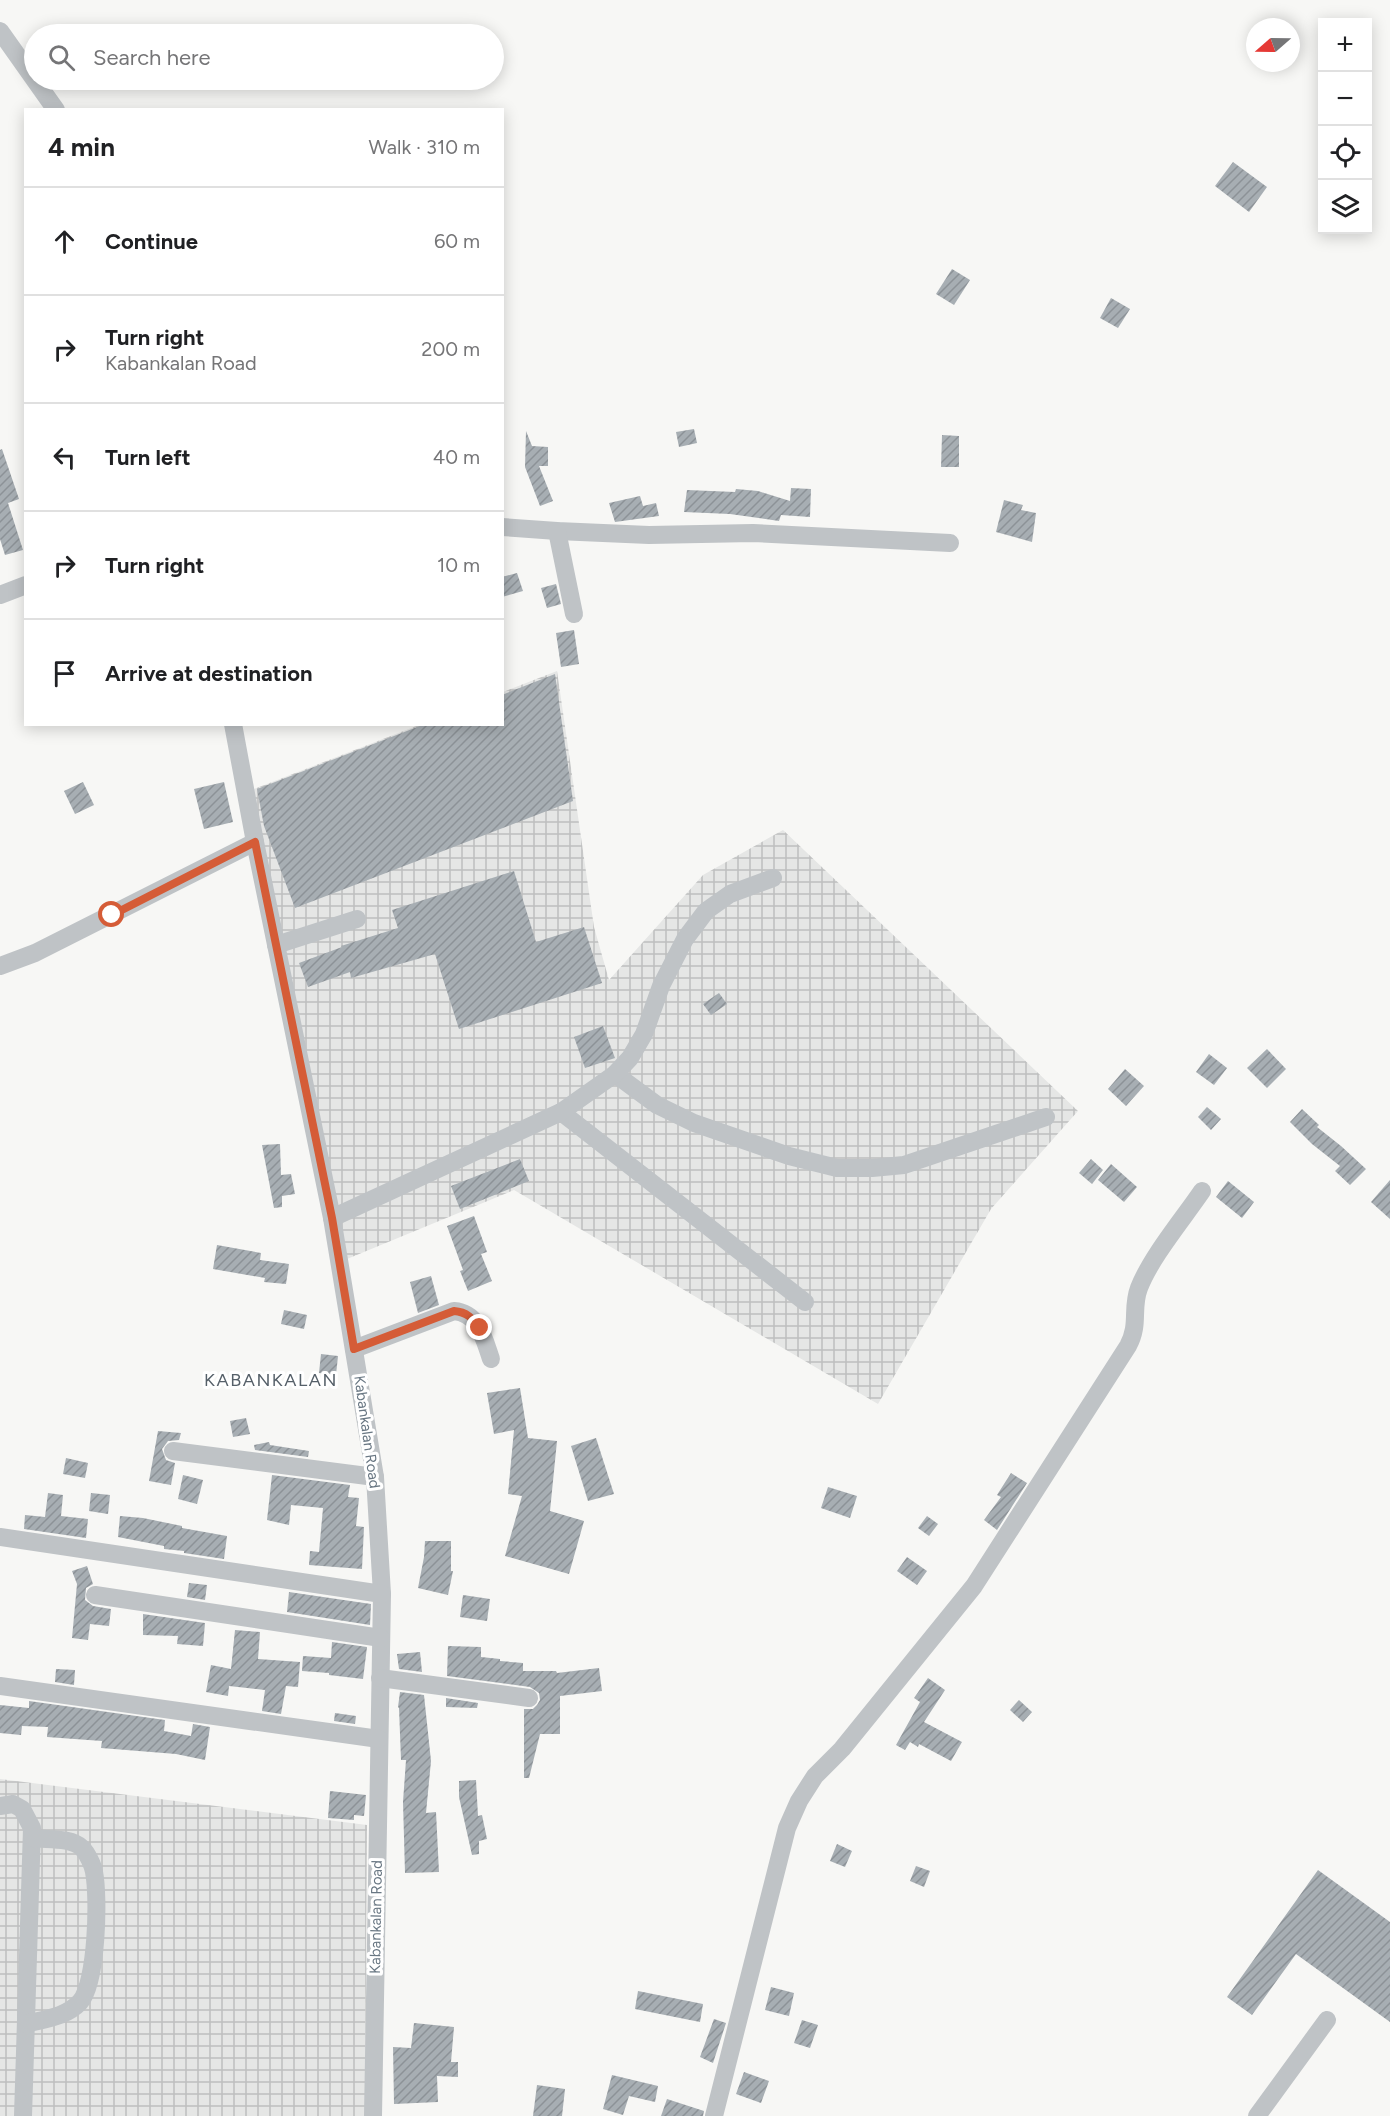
<!DOCTYPE html>
<meta charset="utf-8">
<style>
:root{--surface:#fff;--page:#f2f2f2;--text:#202124;--muted:#757577;--line:#e0e0e0}
body{margin:0;font-family:Figtree,sans-serif;background:var(--page);color:var(--text)}
.controls{position:absolute;right:18px;top:18px;display:grid;overflow:hidden;border-radius:0px;box-shadow:0 3px 15px #0003}
.controls button{width:54px;height:54px;display:grid;place-items:center;padding:0;border:0;border-bottom:2px solid var(--line);background:var(--surface);color:var(--text);font:30px sans-serif}
.compass{position:absolute;left:1246px;top:18px;width:54px;height:54px;border-radius:50%;background:var(--surface);box-shadow:0 3px 15px #0003;rotate:250deg}
.stop{position:absolute;width:18px;height:18px;margin:-14px;border:4px solid #d55c37;border-radius:50%;background:#fff}
.stop.end{background:#d55c37;border-color:#fff;box-shadow:0 2px 6px #0008}
.list{margin:0;padding:0;list-style:none}
h2{display:flex;justify-content:space-between;align-items:center;height:78px;margin:0;padding:0 24px;font-size:26px}
h2 small{font-size:20px;font-weight:400;color:var(--muted)}
.list li{display:grid;grid-template-columns:39px 1fr auto;gap:18px;align-items:center;box-sizing:border-box;height:108px;padding:0 24px;border-top:2px solid var(--line)}
.list b{display:block;font-size:22px;white-space:nowrap}
.list p{margin:0;font-size:20px;white-space:nowrap;color:var(--muted)}
.list em{font-size:20px;font-style:normal;color:var(--muted)}
.icon{flex:none;width:33px;height:33px;fill:none;stroke:currentColor;stroke-width:2;stroke-linecap:round;stroke-linejoin:round}
.map{position:relative;flex:none;width:1390px;height:2116px;overflow:hidden}
.search{position:absolute;background:var(--surface);box-shadow:0 3px 15px #0003;left:24px;top:24px;width:480px;height:66px;display:flex;align-items:center;gap:15px;box-sizing:border-box;padding:0 21px;border-radius:33px;color:var(--muted);font-size:22px}
.panel{position:absolute;background:var(--surface);box-shadow:0 3px 15px #0003;left:24px;top:108px;width:480px;height:618px;border-radius:0px}
.map>svg:first-child{display:block}
.industrial{fill:url(#industrial-grid)}
.building{fill:url(#building-hatch)}
.lines{fill:none;stroke-linecap:round;stroke-linejoin:round}
.minor{stroke:#bfc3c6;stroke-width:18}
.route{stroke:#d55c37;stroke-width:8}
.labels{text-anchor:middle;dominant-baseline:central;stroke-width:6;stroke-linejoin:round;paint-order:stroke}
.street-label{font-size:15px;fill:#697783;stroke:#fff}
.quarter-label{font-size:18px;letter-spacing:1.5px;fill:#566069;stroke:#fff}
</style>
<div class="map">
<svg width="1390" height="2116" viewBox="0 0 1390 2116">
<defs>
<pattern id="industrial-grid" width="8" height="8" patternUnits="userSpaceOnUse" patternTransform="scale(1.5)"><rect width="8" height="8" fill="#e5e6e5"/><path d="M0 4h8M4 0v8" fill="none" stroke="#bebfbf"/></pattern>
<pattern id="building-hatch" width="6" height="6" patternUnits="userSpaceOnUse" patternTransform="scale(1.5)"><rect width="6" height="6" fill="#a7aeb3"/><path d="M-1 1l2-2M0 6l6-6M5 7l2-2" fill="none" stroke="#8c9297"/></pattern>
</defs>
<rect width="100%" height="100%" fill="#f7f7f5"/>
<g class="industrial">
<path d="M557 671 594 927 609 980 703 875 783 830 1078 1111 991 1209 878 1404 514 1190 347 1259 249 791 419 725 502 724 503 692Z"/>
<path d="M0 1779 367 1825 365 2116H0Z"/>
</g>
<g class="building">
<path d="M1233 162 1267 187 1249 212 1215 186Z"/>
<path d="M952 269 970 280 954 305 936 294Z"/>
<path d="M1111 298 1130 309 1118 328 1100 318Z"/>
<path d="M694 429 697 443 679 447 676 432Z"/>
<path d="M526 431 532 446 548 447V466H539L553 501 540 506 525 467Z"/>
<path d="M942 435 959 436V467H941Z"/>
<path d="M2 449 19 499 8 503 23 550 5 555 0 539V450Z"/>
<path d="M791 488 811 489 810 517 781 515 779 521 730 514 684 512 687 490 735 492 736 489 758 491 790 501Z"/>
<path d="M640 496 643 506 656 503 659 516 615 522 609 503Z"/>
<path d="M1004 500 1023 505 1021 510 1036 513 1032 542 996 532Z"/>
<path d="M517 573 523 591 502 597V577Z"/>
<path d="M556 584 561 604 547 608 541 588Z"/>
<path d="M574 630 579 664 561 667 556 633Z"/>
<path d="M555 674 573 801 295 908 264 826 257 789 425 724H502V695Z"/>
<path d="M83 782 94 805 75 814 64 791Z"/>
<path d="M224 782 233 822 204 829 194 789Z"/>
<path d="M514 871 536 942 584 927 602 983 459 1029 435 954 351 978 350 972 308 987 299 963 342 947 341 946 398 928 392 910Z"/>
<path d="M719 993 727 1004 711 1015 703 1004Z"/>
<path d="M603 1026 615 1058 585 1068 574 1037Z"/>
<path d="M1267 1049 1286 1069 1267 1088 1247 1068Z"/>
<path d="M1209 1054 1227 1068 1214 1085 1196 1072Z"/>
<path d="M1125 1069 1144 1086 1126 1106 1108 1089Z"/>
<path d="M1207 1107 1221 1119 1211 1130 1198 1117Z"/>
<path d="M1302 1109 1319 1125 1317 1127 1341 1146 1366 1169 1350 1185 1335 1171 1340 1166 1312 1144 1290 1122Z"/>
<path d="M280 1144 281 1175 291 1174 295 1194 282 1196V1207L274 1208 262 1145Z"/>
<path d="M520 1159 529 1181 460 1209 451 1186Z"/>
<path d="M1091 1159 1103 1170 1092 1184 1079 1173Z"/>
<path d="M1111 1164 1137 1187 1124 1202 1098 1180Z"/>
<path d="M1390 1180V1219L1371 1202Z"/>
<path d="M1228 1181 1254 1202 1242 1218 1216 1197Z"/>
<path d="M474 1216 487 1252 481 1254 492 1281 468 1291 460 1271 463 1270 447 1226Z"/>
<path d="M217 1245 261 1253 260 1260 289 1264 286 1284 264 1282 265 1278 213 1269Z"/>
<path d="M431 1276 439 1305 418 1313 410 1282Z"/>
<path d="M284 1310 307 1315 304 1329 281 1324Z"/>
<path d="M321 1354 338 1356 336 1375 319 1373Z"/>
<path d="M520 1388 528 1438 557 1441 550 1511 584 1521 569 1574 505 1556 522 1496 508 1494 514 1430 494 1434 487 1393Z"/>
<path d="M246 1418 250 1434 233 1437 230 1421Z"/>
<path d="M158 1431 181 1433 179 1440 168 1441 162 1449 166 1460 175 1463 171 1485 149 1481Z"/>
<path d="M596 1438 614 1494 588 1501 571 1446Z"/>
<path d="M269 1442 270 1445 309 1451 308 1457 255 1450 254 1445Z"/>
<path d="M66 1458 88 1463 85 1478 63 1474Z"/>
<path d="M1011 1473 1027 1483 997 1530 984 1520 1001 1497 997 1495Z"/>
<path d="M183 1475 203 1480 197 1504 178 1499Z"/>
<path d="M272 1475 350 1485 348 1497 359 1498 356 1526 364 1527 362 1569 309 1565 310 1551 319 1552 323 1508 291 1505 289 1525 267 1520Z"/>
<path d="M828 1487 857 1496 850 1518 821 1508Z"/>
<path d="M48 1493 63 1495 61 1516 88 1519 86 1538 24 1529 25 1515 45 1517Z"/>
<path d="M91 1493 110 1495 108 1514 89 1511Z"/>
<path d="M120 1516 143 1518 182 1526V1528L227 1536 224 1559 184 1553V1551L164 1549V1546L118 1537Z"/>
<path d="M927 1516 938 1524 929 1536 918 1528Z"/>
<path d="M425 1541H451V1571H453L448 1595 418 1588 424 1557Z"/>
<path d="M907 1557 927 1571 917 1585 897 1571Z"/>
<path d="M87 1566 93 1584 86 1588 85 1600 93 1606 111 1609 109 1626 90 1624 88 1640 72 1638 77 1584 72 1571Z"/>
<path d="M189 1583 207 1585 205 1600 187 1597Z"/>
<path d="M289 1592 371 1604 370 1625 287 1612Z"/>
<path d="M463 1595 490 1599 487 1621 460 1617Z"/>
<path d="M143 1614 205 1623 203 1646 177 1644 178 1636 143 1635Z"/>
<path d="M235 1630 260 1632 258 1659 300 1662 298 1687 286 1686 281 1714 262 1711 265 1690 229 1686 228 1696 206 1692 211 1665 231 1669Z"/>
<path d="M332 1642 367 1647 363 1679 329 1675V1673L302 1671 303 1656 331 1658Z"/>
<path d="M448 1646 481 1647V1657L500 1659V1661L523 1663V1671H556L557 1673 599 1668 602 1691 560 1696V1734H540L529 1778H524V1709H533L537 1705 540 1700 539 1693 530 1687 447 1676Z"/>
<path d="M420 1652 422 1672 399 1669 397 1654Z"/>
<path d="M56 1669 75 1670 74 1685 55 1682Z"/>
<path d="M928 1678 945 1690 924 1722 962 1742 951 1761 919 1744 918 1747 910 1742 905 1750 896 1745 920 1702 914 1698Z"/>
<path d="M400 1692 424 1695 431 1761 426 1813 436 1812 439 1872 405 1873 403 1802 406 1760H401L399 1708 398 1707Z"/>
<path d="M446 1698 478 1703 477 1708 446 1707Z"/>
<path d="M1019 1700 1032 1712 1023 1722 1010 1710Z"/>
<path d="M29 1701 165 1720 164 1731 191 1736 193 1724 210 1727 205 1760 176 1754 101 1748 102 1741 47 1737 48 1727 22 1726 21 1735 0 1733V1705L29 1708Z"/>
<path d="M335 1713 356 1716 355 1724 334 1721Z"/>
<path d="M476 1780 478 1816 482 1815 487 1839 479 1841V1854L472 1855 459 1797V1781Z"/>
<path d="M330 1791 366 1795 364 1816 354 1815V1820L328 1818Z"/>
<path d="M837 1844 852 1851 845 1867 830 1861Z"/>
<path d="M916 1866 930 1871 924 1887 910 1881Z"/>
<path d="M1318 1870 1390 1922V2022L1296 1954 1252 2015 1227 1997Z"/>
<path d="M771 1987 794 1993 789 2016 765 2010Z"/>
<path d="M638 1991 703 2004 700 2022 635 2009Z"/>
<path d="M714 2019 726 2023 713 2063 700 2057Z"/>
<path d="M802 2020 818 2025 810 2048 794 2043Z"/>
<path d="M414 2023 454 2027 451 2062H458V2077L437 2076 438 2102 394 2104 393 2047 411 2048Z"/>
<path d="M744 2072 769 2081 761 2103 736 2094Z"/>
<path d="M612 2075 658 2086 655 2102 629 2096 623 2115 603 2109Z"/>
<path d="M537 2085 565 2089 562 2116H533Z"/>
<path d="M667 2099 704 2111 703 2116H661Z"/>
</g>
<g class="lines">
<g class="minor">
<path d="M0 31 56 110"/>
<path d="M502 527 557 531 649 535 753 533 950 543"/>
<path d="M557 531 574 614"/>
<path d="M0 595 26 585"/>
<path d="M233 724 255 842 332 1218 375 1477 382 1594 373 2116"/>
<path d="M276 945 357 919"/>
<path d="M0 966 35 953 255 842"/>
<path d="M615 1074 657 1105 694 1123 789 1156 837 1168H872L904 1165 1046 1117"/>
<path d="M561 1112 805 1302"/>
<path d="M332 1218 561 1112 615 1074 630 1058 644 1034 661 986 685 939 706 911 730 894 773 878"/>
<path d="M354 1349 454 1311C479 1313 484 1339 491 1359"/>
<path d="M173 1451 375 1477"/>
<path d="M0 1537 382 1594"/>
<path d="M95 1595 381 1638"/>
<path d="M380 1678 529 1698"/>
<path d="M0 1686 379 1739"/>
<path d="M0 1806 13 1804 22 1809 32 1828 23 2116"/>
<path d="M26 2024C45 2019 66 2017 80 2002 97 1983 99 1897 94 1872 93 1865 87 1853 82 1848 71 1837 47 1840 33 1838"/>
<path d="M714 2116 787 1828 799 1801 815 1776 842 1749 974 1586 1128 1346C1140 1324 1131 1309 1139 1288 1151 1257 1183 1219 1202 1191"/>
<path d="M1257 2116 1327 2020"/>
</g>
</g>
<g class="lines">
<path class="route" d="M112 915 255 842 332 1218 354 1349 454 1311C467 1312 472 1318 480 1328"/>
</g>
<g class="labels">
<g class="street-label">
<text transform="translate(367 1432) rotate(82)">Kabankalan Road</text>
<text transform="translate(376 1917) rotate(-89)">Kabankalan Road</text>
</g>
<g class="quarter-label">
<text x="271" y="1380">KABANKALAN</text>
</g>
</g>
</svg>
<div class="controls">
<button>+</button>
<button>−</button>
<button><svg class="icon" aria-label="locate" viewBox="0 0 24 24"><circle cx="12" cy="12" r="6"/><path d="M12 2v4M12 18v4M2 12h4M18 12h4"/></svg></button>
<button><svg class="icon" aria-label="layers" viewBox="0 0 24 24"><path d="M12 4l9 5-9 5-9-5zM3 14l9 5 9-5"/></svg></button>
</div>
<svg class="compass" viewBox="-18 -18 36 36"><path d="M0-13l5 13h-10z" fill="#e53935"/><path d="M0 13l5-13h-10z" fill="#757577"/></svg>
<div class="stop" style="left:112px;top:915px"></div>
<div class="stop end" style="left:480px;top:1328px"></div>
<div class="search"><svg class="icon" aria-label="search" viewBox="0 0 24 24"><circle cx="10" cy="10" r="6"/><path d="M15 15l6 6"/></svg>Search here</div>
<section class="panel">
<h2>4 min<small>Walk · 310 m</small></h2>
<ul class="list">
<li><svg class="icon" aria-label="ahead" viewBox="0 0 24 24"><path d="M12 20V5M6 11l6-6 6 6"/></svg><div><b>Continue</b></div><em>60 m</em></li>
<li><svg class="icon" aria-label="right" viewBox="0 0 24 24"><path d="M7 20v-9h11M14 6l5 5-5 5"/></svg><div><b>Turn right</b><p>Kabankalan Road</p></div><em>200 m</em></li>
<li><svg class="icon" aria-label="left" viewBox="0 0 24 24"><path d="M17 20v-9H6M10 6l-5 5 5 5"/></svg><div><b>Turn left</b></div><em>40 m</em></li>
<li><svg class="icon" aria-label="right" viewBox="0 0 24 24"><path d="M7 20v-9h11M14 6l5 5-5 5"/></svg><div><b>Turn right</b></div><em>10 m</em></li>
<li><svg class="icon" aria-label="arrive" viewBox="0 0 24 24"><path d="M6 21V4h12l-3 4 3 4H6"/></svg><div><b>Arrive at destination</b></div></li>
</ul>
</section>
</div>
